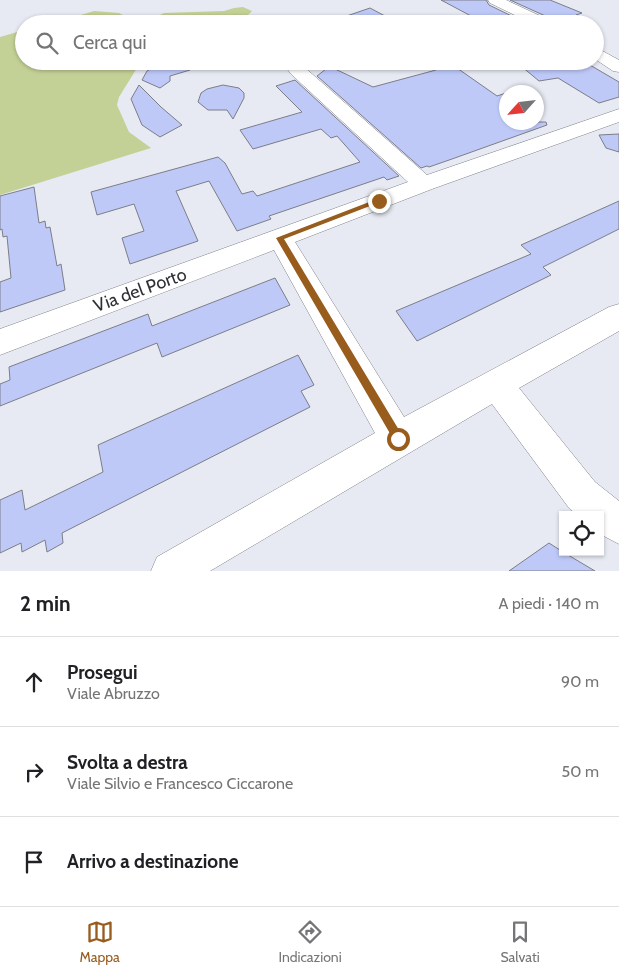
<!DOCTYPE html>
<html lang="it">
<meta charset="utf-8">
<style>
:root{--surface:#fff;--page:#f6f6f6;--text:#202124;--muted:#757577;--line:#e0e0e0;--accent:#985c1d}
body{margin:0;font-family:Cabin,sans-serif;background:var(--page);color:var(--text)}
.controls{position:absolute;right:15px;bottom:15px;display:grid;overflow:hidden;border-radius:0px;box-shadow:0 1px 4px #0004}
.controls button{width:45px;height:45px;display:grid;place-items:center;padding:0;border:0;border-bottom:1px solid var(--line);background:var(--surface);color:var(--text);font:25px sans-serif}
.compass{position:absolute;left:499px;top:85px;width:45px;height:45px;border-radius:50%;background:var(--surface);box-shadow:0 1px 4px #0004;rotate:243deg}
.stop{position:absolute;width:15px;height:15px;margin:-11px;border:4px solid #985c1d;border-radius:50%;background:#fff}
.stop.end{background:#985c1d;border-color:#fff;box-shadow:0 1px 5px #0008}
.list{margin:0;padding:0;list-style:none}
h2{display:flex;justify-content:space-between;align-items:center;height:65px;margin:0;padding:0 20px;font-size:21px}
h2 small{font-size:16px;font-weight:400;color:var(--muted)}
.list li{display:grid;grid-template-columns:32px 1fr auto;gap:15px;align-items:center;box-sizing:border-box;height:90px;padding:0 20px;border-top:1px solid var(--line)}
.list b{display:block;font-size:19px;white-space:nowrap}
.list p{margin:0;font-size:16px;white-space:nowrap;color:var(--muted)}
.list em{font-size:16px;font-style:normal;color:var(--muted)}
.icon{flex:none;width:28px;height:28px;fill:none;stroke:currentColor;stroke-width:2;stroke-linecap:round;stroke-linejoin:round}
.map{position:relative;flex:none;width:619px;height:571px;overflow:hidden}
.search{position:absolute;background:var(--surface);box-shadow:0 1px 4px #0004;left:15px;right:15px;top:15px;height:55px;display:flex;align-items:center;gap:12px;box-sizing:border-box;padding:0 18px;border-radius:28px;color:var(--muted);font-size:19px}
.sheet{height:335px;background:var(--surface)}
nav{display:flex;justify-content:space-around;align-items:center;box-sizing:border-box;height:70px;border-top:1px solid var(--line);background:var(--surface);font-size:14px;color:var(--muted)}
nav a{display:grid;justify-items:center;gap:2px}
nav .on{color:var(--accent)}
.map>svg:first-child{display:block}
.green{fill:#c4d196}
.building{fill:#bec9f8;stroke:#7c7e87}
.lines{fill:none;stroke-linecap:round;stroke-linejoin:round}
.minor-casing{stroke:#81838c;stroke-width:1}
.minor{fill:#fff;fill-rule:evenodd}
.route{fill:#985c1d}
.labels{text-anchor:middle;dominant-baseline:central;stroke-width:4.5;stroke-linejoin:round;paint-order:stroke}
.street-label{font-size:18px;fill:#303034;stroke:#fff}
</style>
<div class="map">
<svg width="619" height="571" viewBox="0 0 619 571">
<rect width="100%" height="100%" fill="#e7eaf3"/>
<g class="green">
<path d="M243 7 252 11C248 16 244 18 238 15L213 24H151L154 18 164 13 224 11 234 8Z"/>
<path d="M94 11 119 13 139 24H63L71 18Z"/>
<path d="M24 30V61H150L137 68 119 97 117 105 129 132 151 148 0 195V37Z"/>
</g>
<g class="building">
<path d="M441 0H486L489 5 528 24H486Z"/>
<path d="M510 0H550L582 13 576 15 595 24H555L552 19Z"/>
<path d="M370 8 400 24H333L332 21Z"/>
<path d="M165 61H171L190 70 170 76V81L160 88 142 80 147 71Z"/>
<path d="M424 61H447L497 96 506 93V122H546L547 125 452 159 429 167 427 166 421 168 317 76 326 69 333 68 373 87 436 70Z"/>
<path d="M515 61H583L619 82V97L599 103 558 78 539 81Z"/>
<path d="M295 80 399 176 387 180 384 177 269 216 271 219 237 231 209 181 176 191 198 241 130 264 122 238 144 231 134 204 97 215 91 192 218 157 225 163 242 194 253 191 257 196 360 162 337 136 331 138 321 129 253 149 240 130 302 112 276 86Z"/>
<path d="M139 85 161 107 182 125 160 137 142 125 131 99Z"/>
<path d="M223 85 239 88 244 93V98L233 119 227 110H208L198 102 201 93 207 89Z"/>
<path d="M619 134V152L606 148 599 135Z"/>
<path d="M34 187 39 223 45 221 46 228 50 227 57 266 61 264 65 290 0 312V282L11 278 7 236 3 237 2 229 0 230V196Z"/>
<path d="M619 201V229L543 267 551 275 417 341 396 311 531 254 521 245Z"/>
<path d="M275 278 290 305 162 357 157 343 0 406V384L10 380 9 367 148 314 152 326Z"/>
<path d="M298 355 314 385 301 391 310 407 62 533 63 543 47 552 45 540 22 552 21 543 0 553V500L22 490 25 510 103 472 98 445Z"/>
<path d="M549 543 563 552 595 571H509Z"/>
</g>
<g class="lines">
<g class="minor-casing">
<g id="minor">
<path d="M488 0H506L551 21 553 24H533L490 3Z"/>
<path d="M595 47 619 60V72L613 71 595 59Z"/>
<path d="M297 65 303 66 427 175 619 109V122L432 189 295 242 404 417 609 307 619 304V331L519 388 595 482 619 501V544L600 534V515H577L569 508 492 404 210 571H151L157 557 375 433 274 250 0 355V329L408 182 291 74 288 70 291 66Z"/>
</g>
</g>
<use href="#minor" class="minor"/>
</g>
<path class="route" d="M377 199 383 201 284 239 402 435 403 439 402 442 398 444 395 442 276 238Z"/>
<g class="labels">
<g class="street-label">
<text transform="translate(140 290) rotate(-20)">Via del Porto</text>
</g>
</g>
</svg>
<div class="controls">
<button><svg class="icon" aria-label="locate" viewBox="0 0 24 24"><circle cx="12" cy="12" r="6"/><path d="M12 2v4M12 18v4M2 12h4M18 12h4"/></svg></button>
</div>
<svg class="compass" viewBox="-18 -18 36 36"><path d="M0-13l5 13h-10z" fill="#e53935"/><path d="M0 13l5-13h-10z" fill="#757577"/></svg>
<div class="stop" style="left:398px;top:439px"></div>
<div class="stop end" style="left:379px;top:201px"></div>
<div class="search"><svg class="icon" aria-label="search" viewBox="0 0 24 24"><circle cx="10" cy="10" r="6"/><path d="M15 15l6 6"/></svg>Cerca qui</div>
</div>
<section class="sheet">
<h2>2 min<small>A piedi · 140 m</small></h2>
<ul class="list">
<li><svg class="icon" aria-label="ahead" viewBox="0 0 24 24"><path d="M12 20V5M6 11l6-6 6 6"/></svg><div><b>Prosegui</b><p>Viale Abruzzo</p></div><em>90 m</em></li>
<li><svg class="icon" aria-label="right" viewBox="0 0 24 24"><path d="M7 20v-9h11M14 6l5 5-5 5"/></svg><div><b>Svolta a destra</b><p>Viale Silvio e Francesco Ciccarone</p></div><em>50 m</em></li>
<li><svg class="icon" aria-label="arrive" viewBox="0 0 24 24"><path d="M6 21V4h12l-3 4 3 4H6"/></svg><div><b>Arrivo a destinazione</b></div></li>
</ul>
</section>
<nav>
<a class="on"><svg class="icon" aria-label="map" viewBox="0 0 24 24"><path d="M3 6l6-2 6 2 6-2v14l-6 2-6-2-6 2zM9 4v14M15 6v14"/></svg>Mappa</a>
<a><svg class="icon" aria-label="directions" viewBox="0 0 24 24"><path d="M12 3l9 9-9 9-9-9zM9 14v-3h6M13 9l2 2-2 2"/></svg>Indicazioni</a>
<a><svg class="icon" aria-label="saved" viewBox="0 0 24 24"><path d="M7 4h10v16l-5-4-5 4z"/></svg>Salvati</a>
</nav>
